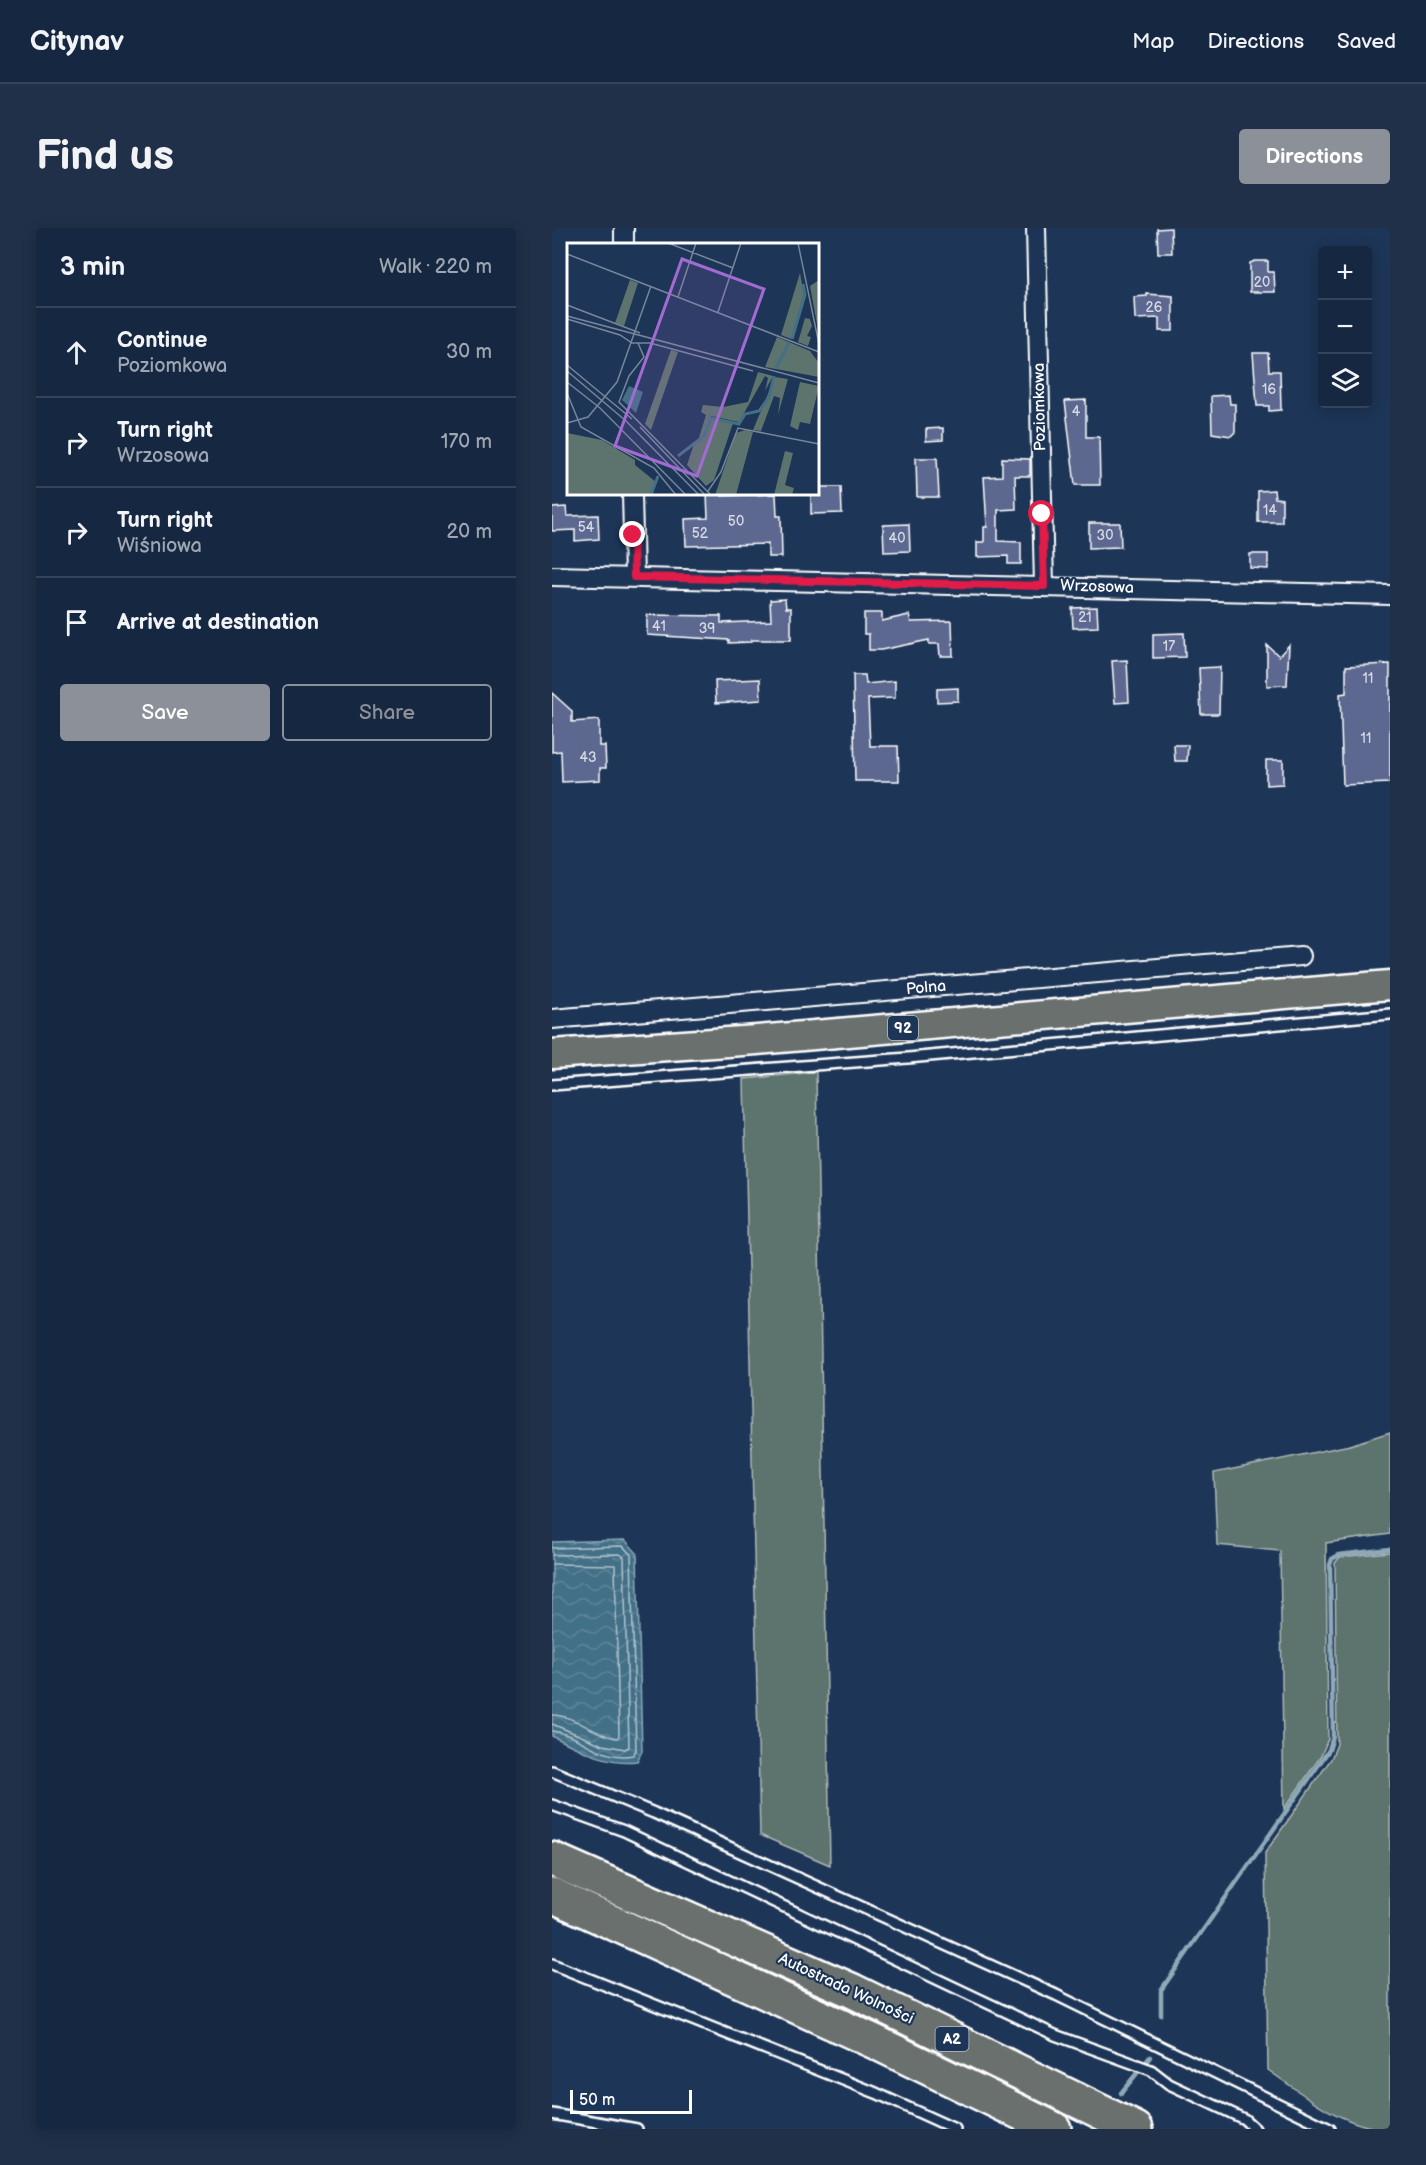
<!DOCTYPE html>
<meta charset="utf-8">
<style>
:root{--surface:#162841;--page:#1f3048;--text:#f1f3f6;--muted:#9ea6b1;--line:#35445a;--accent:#8c9099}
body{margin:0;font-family:"Balsamiq Sans",sans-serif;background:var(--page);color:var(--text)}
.controls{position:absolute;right:18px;top:18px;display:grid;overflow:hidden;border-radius:6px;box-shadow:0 3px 15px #0003}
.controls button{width:54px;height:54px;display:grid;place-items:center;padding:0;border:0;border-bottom:2px solid var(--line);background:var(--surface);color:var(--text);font:30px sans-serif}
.scale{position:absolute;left:18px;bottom:15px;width:122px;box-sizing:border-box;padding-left:6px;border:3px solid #fff;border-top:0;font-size:16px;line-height:21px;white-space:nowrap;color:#fff;-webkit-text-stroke:4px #1d3557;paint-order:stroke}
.stop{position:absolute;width:18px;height:18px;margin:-14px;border:4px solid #e11d48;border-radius:50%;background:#fff}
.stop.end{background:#e11d48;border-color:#fff;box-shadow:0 2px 6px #0008}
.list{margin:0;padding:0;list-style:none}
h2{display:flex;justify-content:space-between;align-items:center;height:78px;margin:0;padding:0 24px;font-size:26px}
h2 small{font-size:20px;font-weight:400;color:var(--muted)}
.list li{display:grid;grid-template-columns:39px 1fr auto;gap:18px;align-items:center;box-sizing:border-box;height:90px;padding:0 24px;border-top:2px solid var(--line)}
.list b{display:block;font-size:22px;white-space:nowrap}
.list p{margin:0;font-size:20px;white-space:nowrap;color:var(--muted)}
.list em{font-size:20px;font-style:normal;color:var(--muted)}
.actions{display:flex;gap:12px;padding:18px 24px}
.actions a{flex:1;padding:14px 0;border:2px solid var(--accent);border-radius:6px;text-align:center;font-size:21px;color:var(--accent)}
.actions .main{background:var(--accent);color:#fff}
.icon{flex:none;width:33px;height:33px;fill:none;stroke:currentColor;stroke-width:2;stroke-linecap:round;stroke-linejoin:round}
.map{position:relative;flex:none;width:838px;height:1901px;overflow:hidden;border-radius:6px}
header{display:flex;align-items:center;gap:36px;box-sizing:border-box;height:84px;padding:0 30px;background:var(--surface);border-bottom:2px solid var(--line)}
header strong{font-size:28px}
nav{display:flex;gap:33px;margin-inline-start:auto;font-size:21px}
.intro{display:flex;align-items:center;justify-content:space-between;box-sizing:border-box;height:144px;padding:0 36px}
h1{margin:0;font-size:42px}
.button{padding:15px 27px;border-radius:6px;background:var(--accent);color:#fff;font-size:21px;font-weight:700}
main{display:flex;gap:36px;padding:0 36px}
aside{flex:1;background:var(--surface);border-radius:6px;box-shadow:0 3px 15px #0003}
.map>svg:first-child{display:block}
.grass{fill:#5d736e;stroke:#aeb9b6;stroke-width:1.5}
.water{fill:url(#water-waves);stroke:#8ea9b7;stroke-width:1.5}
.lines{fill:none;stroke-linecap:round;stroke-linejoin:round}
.shore{stroke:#b4c5cf;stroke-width:1.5}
.stream{stroke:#8ea9b7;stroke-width:4.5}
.building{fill:#5b6890;stroke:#fff;stroke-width:1.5}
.lane-casing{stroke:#fff;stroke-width:14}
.street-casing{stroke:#fff;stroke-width:22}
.primary-casing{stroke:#fff;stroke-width:33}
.highway-casing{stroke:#fff;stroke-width:38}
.lane{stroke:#1d3557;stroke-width:9}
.street{stroke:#1d3557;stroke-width:18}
.primary{stroke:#6b706d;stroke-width:28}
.highway{stroke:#6b706d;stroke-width:33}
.route{stroke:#e11d48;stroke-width:8}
.labels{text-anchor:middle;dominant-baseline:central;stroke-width:4.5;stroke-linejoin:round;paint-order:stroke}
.number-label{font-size:14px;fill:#d6d9e3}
.shield{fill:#1d3557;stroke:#bbc2cd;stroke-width:1.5}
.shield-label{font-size:15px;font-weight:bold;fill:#fff}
.street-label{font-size:16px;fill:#fff;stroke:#1d3557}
.inset-river{fill:none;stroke:#436f87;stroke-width:3}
.inset-road{fill:none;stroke:#77869a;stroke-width:1.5}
.view{fill:#a36bd2;fill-opacity:0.15;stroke:#a36bd2;stroke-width:3}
.inset-edge{fill:none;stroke:#fff;stroke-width:3}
</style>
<header>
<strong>Citynav</strong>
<nav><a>Map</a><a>Directions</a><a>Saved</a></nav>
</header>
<div class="intro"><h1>Find us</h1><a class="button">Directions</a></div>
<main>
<aside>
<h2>3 min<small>Walk · 220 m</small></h2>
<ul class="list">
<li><svg class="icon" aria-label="ahead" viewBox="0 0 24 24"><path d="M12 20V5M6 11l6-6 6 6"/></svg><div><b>Continue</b><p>Poziomkowa</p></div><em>30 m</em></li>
<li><svg class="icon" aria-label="right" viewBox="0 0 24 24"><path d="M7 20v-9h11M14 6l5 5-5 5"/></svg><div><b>Turn right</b><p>Wrzosowa</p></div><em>170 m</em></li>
<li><svg class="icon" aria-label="right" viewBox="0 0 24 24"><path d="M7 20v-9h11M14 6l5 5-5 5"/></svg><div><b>Turn right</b><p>Wiśniowa</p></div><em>20 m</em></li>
<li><svg class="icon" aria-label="arrive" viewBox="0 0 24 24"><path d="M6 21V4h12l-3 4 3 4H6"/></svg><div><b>Arrive at destination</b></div></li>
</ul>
<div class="actions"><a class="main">Save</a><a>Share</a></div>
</aside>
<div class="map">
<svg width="838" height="1901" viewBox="0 0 838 1901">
<defs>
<pattern id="water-waves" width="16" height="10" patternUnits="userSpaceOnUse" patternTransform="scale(1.5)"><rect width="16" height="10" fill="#436f87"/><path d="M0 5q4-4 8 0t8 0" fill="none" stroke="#5f8599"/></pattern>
</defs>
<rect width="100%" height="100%" fill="#1d3557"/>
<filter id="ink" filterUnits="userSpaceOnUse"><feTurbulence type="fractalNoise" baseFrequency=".0167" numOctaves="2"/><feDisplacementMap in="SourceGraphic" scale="12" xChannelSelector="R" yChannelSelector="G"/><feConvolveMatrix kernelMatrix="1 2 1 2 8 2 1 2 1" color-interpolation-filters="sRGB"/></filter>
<g filter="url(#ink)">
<g class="grass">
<path d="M264 844 278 1637 208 1607 192 851Z"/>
<path d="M838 1204V1306L774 1315 776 1511 769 1528 732 1581 728 1323 665 1317 662 1245 798 1217Z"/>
<path d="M838 1324V1901C793 1901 752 1867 716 1842L713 1625 779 1531 785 1516 783 1335 788 1329Z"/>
</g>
<path class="water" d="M73 1312 85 1325 90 1523 85 1533C54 1537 27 1521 0 1508V1314Z"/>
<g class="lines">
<g class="shore">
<path d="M0 1320 71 1318 79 1327 84 1522 81 1527C50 1534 28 1506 0 1503"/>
<path d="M0 1327 68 1326 72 1329 77 1519 73 1521 51 1517 0 1496"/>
<path d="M0 1336 63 1337 67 1508 65 1510C42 1507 23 1487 0 1487"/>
</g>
<g class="stream">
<path d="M609 1787V1762L777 1522 781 1509 778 1337 780 1331 787 1327 838 1321"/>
<path d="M569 1865 598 1829"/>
</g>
</g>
<g class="building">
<path d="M619 0 620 25H606L605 1Z"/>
<path d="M703 33H716V44H722L723 64H698V35Z"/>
<path d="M595 66 621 68V103H607V90L583 91 582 69 595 68Z"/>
<path d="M701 125H716L717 143H728L729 182 717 183V178H705Z"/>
<path d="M677 167 678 176H683V204L679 208 660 205 659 168Z"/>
<path d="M534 172V209H547L548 257H523L513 173Z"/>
<path d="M391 200V212L374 213V201Z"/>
<path d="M364 230H385L387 269H365Z"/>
<path d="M450 230 478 231V248H463L464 281 446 282V313L469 314V336H456V328L425 329V314H432V299H435L432 249 450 248Z"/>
<path d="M266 259H289L290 285 259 286V266H266Z"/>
<path d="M722 262 723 270 730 271V294H706V263Z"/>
<path d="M155 266H170V268L224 266 225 288H229L230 329H216V316L134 318 133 291 156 290Z"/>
<path d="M14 279 15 288 46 287 47 311 23 313V302L0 303V280Z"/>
<path d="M537 295H568L569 319 537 320Z"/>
<path d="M357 296 358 323 332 324 331 297Z"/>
<path d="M698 326H716V341L698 340Z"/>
<path d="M233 371 234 380H239V412H199V414L177 415V412L95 407V387L169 388V395L219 393 218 372Z"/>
<path d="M545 379 546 399 521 400 520 380Z"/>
<path d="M312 385H330V393L357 387 359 394 400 393 401 428H388L387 416H377V412L329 422H317V406H312Z"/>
<path d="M632 405 633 429 601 430V406Z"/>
<path d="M715 417 727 428 737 417 735 457 715 458Z"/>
<path d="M575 432 577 474 563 475 560 433Z"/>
<path d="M838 436V555L791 557 788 466 794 465V438Z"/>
<path d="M668 439 667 486H649L647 440Z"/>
<path d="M301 447H313L314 456 343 453V470L316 471 318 518H346L347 553H303Z"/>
<path d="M208 451 209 472 164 475 163 453Z"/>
<path d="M406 460V473L385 474V461Z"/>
<path d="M0 465 20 483V494L47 492V518H53L54 540H48V552L10 554 9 523 0 524Z"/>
<path d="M622 517H636L635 533H623Z"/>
<path d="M714 532H731V556L714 557Z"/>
</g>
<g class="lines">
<g class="lane-casing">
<g id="lane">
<path d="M0 857 356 830 838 786"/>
<path d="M0 1543 102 1585 504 1767 778 1901"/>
<path d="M0 1577 72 1603 503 1807 599 1842 617 1856 692 1891 703 1901"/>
<path d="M0 1736 324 1865 403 1901"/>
<path d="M0 1886 85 1901"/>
</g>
</g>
<g class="street-casing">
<g id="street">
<path d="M72 0V16"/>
<path d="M484 0 492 358"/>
<path d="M80 266 82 349"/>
<path d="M0 348 838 367"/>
<path d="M0 791 749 728"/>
</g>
</g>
<g class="primary-casing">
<path id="primary" d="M0 826 205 812 838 757"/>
</g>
<g class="highway-casing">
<g id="highway">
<path d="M0 1631 301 1763 584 1901"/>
<path d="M0 1667 323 1814 502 1901"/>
</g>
</g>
<use href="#lane" class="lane"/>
<use href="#street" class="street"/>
<use href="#primary" class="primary"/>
<use href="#highway" class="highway"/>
</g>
</g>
<g class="lines" filter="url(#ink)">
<path class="route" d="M81 307 82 349 492 358 490 286"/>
</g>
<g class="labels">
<g class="number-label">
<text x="710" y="54">20</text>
<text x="602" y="79">26</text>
<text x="717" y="161">16</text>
<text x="524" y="183">4</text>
<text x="718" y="282">14</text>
<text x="184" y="293">50</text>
<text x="34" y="299">54</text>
<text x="148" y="305">52</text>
<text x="553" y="307">30</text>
<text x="345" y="310">40</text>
<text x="533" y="389">21</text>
<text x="107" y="398">41</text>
<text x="155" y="400">39</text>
<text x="617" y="418">17</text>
<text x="816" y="450">11</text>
<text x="814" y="510">11</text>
<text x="36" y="529">43</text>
</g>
<g class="shield">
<rect x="336" y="788" width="30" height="24" rx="4.5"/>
<rect x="383.5" y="1799" width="33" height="24" rx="4.5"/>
</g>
<g class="shield-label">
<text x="351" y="800">92</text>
<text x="400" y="1811">A2</text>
</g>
<g class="street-label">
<text transform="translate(488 179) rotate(-91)">Poziomkowa</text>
<text transform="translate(545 359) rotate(2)">Wrzosowa</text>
<text transform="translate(374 760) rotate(-5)">Polna</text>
<text transform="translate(294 1761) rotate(25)">Autostrada Wolności</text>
</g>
</g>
<g transform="translate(15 15)">
<rect width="252" height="252" fill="#1d3557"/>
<path d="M233 30 237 52 224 96 214 92ZM252 37V92L243 43ZM238 75 243 76 245 83 240 93 244 94 241 103 231 99ZM210 94 243 108 252 120V134L198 124ZM104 107 111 109 84 187 78 181ZM191 129 206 133 198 148 201 135 198 133 172 179 144 173 138 192 131 198 139 172 134 169 136 162 156 164 181 159ZM208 134 221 136 211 172 213 155 207 153 194 188 186 187ZM233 139 252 143 243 181 233 179 231 187 223 183ZM145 175 166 180 147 237 139 243 120 222 127 201 138 193ZM178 187 186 189 169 252H148L169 190ZM218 208 226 210 218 242 227 245 225 252H207Z" fill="#5d736e"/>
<path d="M63 37 71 40 57 83 48 80ZM0 190 35 197 68 217V222L89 239 85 252H0Z" fill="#5d736e"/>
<path d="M62 143 76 149 69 170 55 157Z" fill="#436f87"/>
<path class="inset-river" d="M225 96 238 52 236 41M209 125 222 100M111 213 137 193 144 175 172 181 178 171 192 168 202 154 207 133M84 252 91 233"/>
<path class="inset-road" d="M101 0 166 25M231 0 252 101M0 11 252 109M111 54 129 0M0 62 73 90M151 69 174 0M0 73 252 140M0 76 53 92 65 100H83L186 128M71 100 77 114 62 133 52 159 144 252M0 122 65 176M0 128 59 178 132 252M0 139 33 165 119 252M0 150 14 184 87 225 109 252M0 180 21 174 50 139 84 43M73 184 138 252M141 248 154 229 171 185 252 201"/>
<path class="view" d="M115 16 197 46 130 233 48 203Z"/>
<rect width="252" height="252" class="inset-edge"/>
</g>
</svg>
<div class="controls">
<button>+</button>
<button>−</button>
<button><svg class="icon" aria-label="layers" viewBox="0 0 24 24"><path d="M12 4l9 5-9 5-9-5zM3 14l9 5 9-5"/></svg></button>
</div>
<div class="scale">50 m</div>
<div class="stop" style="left:490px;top:286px"></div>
<div class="stop end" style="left:81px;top:307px"></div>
</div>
</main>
